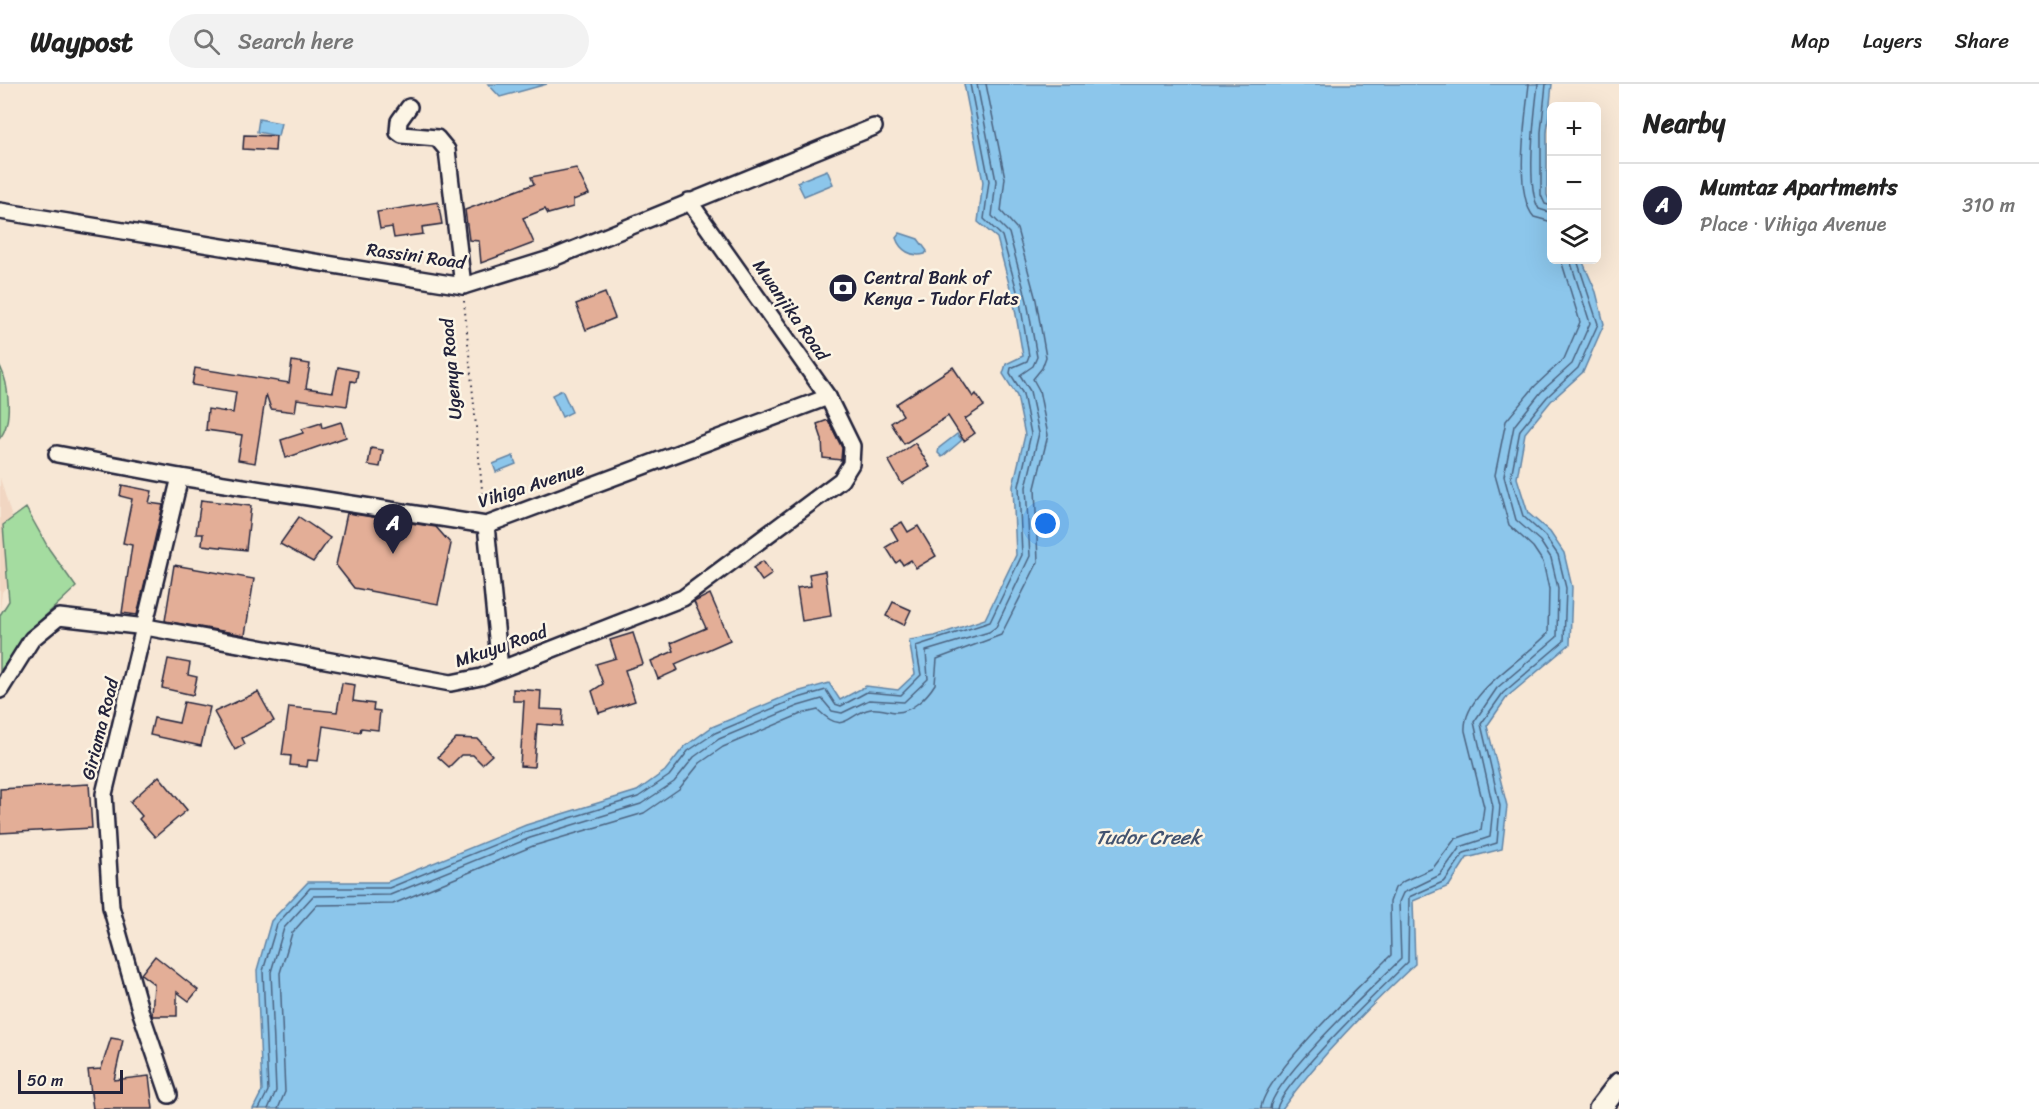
<!DOCTYPE html>
<meta charset="utf-8">
<style>
:root{--surface:#fff;--page:#f2f2f2;--text:#222;--muted:#767676;--line:#e0e0e0;--accent:#22223b}
body{margin:0;font-family:Sriracha,sans-serif;background:var(--page);color:var(--text)}
.controls{position:absolute;right:18px;top:18px;display:grid;overflow:hidden;border-radius:9px;box-shadow:0 6px 24px #0002}
.controls button{width:54px;height:54px;display:grid;place-items:center;padding:0;border:0;border-bottom:2px solid var(--line);background:var(--surface);color:var(--text);font:30px sans-serif}
.scale{position:absolute;left:18px;bottom:15px;width:105px;box-sizing:border-box;padding-left:6px;border:3px solid #22223b;border-top:0;font-size:16px;line-height:21px;white-space:nowrap;color:#22223b;-webkit-text-stroke:4px #fcf5e5;paint-order:stroke}
.you{position:absolute;left:1046px;top:440px;width:21px;height:21px;margin:-15px;border:4px solid #fff;border-radius:50%;background:#1a73e8;box-shadow:0 0 0 9px #1a73e833}
.badge{display:grid;place-items:center;width:39px;height:39px;border-radius:50%;background:var(--accent);color:#fff;font-size:20px;font-weight:700}
.pin{position:absolute;translate:-50% -50px;filter:drop-shadow(0 2px 3px #0008)}
.pin::after{content:'';position:absolute;top:32px;width:21px;height:18px;background:inherit;clip-path:polygon(0 0,100% 0,50% 100%)}
.list{margin:0;padding:0;list-style:none}
h2{display:flex;justify-content:space-between;align-items:center;height:78px;margin:0;padding:0 24px;font-size:26px}
h2 small{font-size:20px;font-weight:400;color:var(--muted)}
.list li{display:grid;grid-template-columns:39px 1fr auto;gap:18px;align-items:center;box-sizing:border-box;height:84px;padding:0 24px;border-top:2px solid var(--line)}
.list b{display:block;font-size:22px;white-space:nowrap}
.list p{margin:0;font-size:20px;white-space:nowrap;color:var(--muted)}
.list em{font-size:20px;font-style:normal;color:var(--muted)}
.icon{flex:none;width:33px;height:33px;fill:none;stroke:currentColor;stroke-width:2;stroke-linecap:round;stroke-linejoin:round}
.map{position:relative;flex:none;width:1619px;height:1025px;overflow:hidden}
header{display:flex;align-items:center;gap:36px;box-sizing:border-box;height:84px;padding:0 30px;background:var(--surface);border-bottom:2px solid var(--line)}
header strong{font-size:28px}
nav{display:flex;gap:33px;margin-inline-start:auto;font-size:21px}
.search{width:420px;height:54px;background:var(--page);display:flex;align-items:center;gap:15px;box-sizing:border-box;padding:0 21px;border-radius:33px;color:var(--muted);font-size:22px}
main{display:flex}
aside{flex:1;background:var(--surface)}
.map>svg:first-child{display:block}
.built{fill:#f1d6c2}
.green{fill:#a4dca0;stroke:#637f6e;stroke-width:1.5}
.water{fill:#8cc6eb;stroke:#6284a5;stroke-width:1.5}
.lines{fill:none;stroke-linecap:round;stroke-linejoin:round}
.shore{stroke:#4c6481;stroke-width:1.5}
.building{fill:#e3ae97;stroke:#22223b;stroke-width:1.5}
.minor-casing{stroke:#22223b;stroke-width:20}
.secondary-casing{stroke:#22223b;stroke-width:26}
.path{stroke:#22223b;stroke-width:2;stroke-dasharray:1.5 4.5;stroke-linecap:butt}
.minor{stroke:#fcf5e5;stroke-width:15}
.secondary{stroke:#fcf5e5;stroke-width:21}
.labels{text-anchor:middle;dominant-baseline:central;stroke-width:5;stroke-linejoin:round;paint-order:stroke}
.street-label{font-size:18px;fill:#22223b;stroke:#fcf5e5}
.poi-label{font-size:18px;fill:#22223b;stroke:#fcf5e5;text-anchor:start}
.water-label{font-size:20px;font-style:italic;fill:#425370;stroke:#fcf5e5}
</style>
<header>
<strong>Waypost</strong>
<div class="search"><svg class="icon" aria-label="search" viewBox="0 0 24 24"><circle cx="10" cy="10" r="6"/><path d="M15 15l6 6"/></svg>Search here</div>
<nav><a>Map</a><a>Layers</a><a>Share</a></nav>
</header>
<main>
<div class="map">
<svg width="1619" height="1025" viewBox="0 0 1619 1025">
<rect width="100%" height="100%" fill="#f7e7d5"/>
<filter id="ink" filterUnits="userSpaceOnUse"><feTurbulence type="fractalNoise" baseFrequency=".0167" numOctaves="2"/><feDisplacementMap in="SourceGraphic" scale="12" xChannelSelector="R" yChannelSelector="G"/><feConvolveMatrix kernelMatrix="1 2 1 2 8 2 1 2 1" color-interpolation-filters="sRGB"/></filter>
<g filter="url(#ink)">
<path class="built" d="M0 394 26 480 2 508 0 528Z"/>
<g class="green">
<path d="M0 282C9 300 13 338 0 354Z"/>
<path d="M26 424 49 465 76 503 42 535 0 587V531L9 517 3 441Z"/>
</g>
<g class="water">
<path d="M488 0H547L500 13Z"/>
<path d="M964 0H1552L1547 49V111L1551 120 1552 176H1582L1596 208 1604 240 1583 288 1551 317 1525 349 1517 394 1528 429 1550 448 1564 469 1572 503 1570 560 1507 613 1487 642 1507 722 1502 765 1467 774 1449 802 1413 817 1415 880C1367 925 1320 972 1282 1025H253L262 1007 257 886 271 837 308 798H387L526 741 637 707 665 687 684 663 712 643 793 609 829 599 840 616 866 602 898 606 915 590 909 556 935 552 985 535 1016 471 1013 402 1025 351 1017 312 1003 290 1006 280 1023 272 1014 219 997 154 978 138 983 98Z"/>
<path d="M259 35 281 39 278 52 257 48Z"/>
<path d="M827 86 833 100 804 112 797 98Z"/>
<path d="M900 149 918 155 927 167 925 170C912 174 900 166 896 154Z"/>
<path d="M562 306 572 328 562 333 552 311Z"/>
<path d="M957 350 962 356 942 373 938 369 939 364Z"/>
<path d="M513 372 516 380 496 388 493 380Z"/>
</g>
<g class="lines">
<g class="shore">
<path d="M1529 0C1526 30 1513 110 1534 133L1552 138"/>
<path d="M1538 0C1535 26 1525 104 1539 125L1552 129"/>
<path d="M1546 0 1541 48V111L1545 120 1552 122"/>
<path d="M259 1025 268 1007 263 887 277 840 310 804H389L528 747 638 713 669 692 688 667 715 649 795 615 826 606 835 620 841 622 867 608 901 611 921 591 916 562 990 538 1022 471 1019 402 1031 350 1023 310 1010 289 1011 284 1027 277 1029 272 1020 218 1002 152 984 135 989 97 970 0"/>
<path d="M268 1025 276 1007 271 888 284 844 313 812 390 811 530 754 641 720 674 698 694 673 719 655 798 622 822 615 832 627 842 629 869 616 904 618 928 595 926 567 989 548 996 543 1030 472 1026 403 1039 349 1030 307 1020 291 1033 282 1037 273 1027 217 1009 149 992 132 996 97 977 0"/>
<path d="M278 1025 285 1008 280 889 292 849 317 821 393 820 533 762 644 729 679 705 700 679 723 663 801 630 818 626C846 653 847 629 871 625 879 624 887 627 895 628 911 629 927 613 935 600L937 575 1001 551 1038 478 1035 404 1048 351 1039 306 1033 295 1042 284 1046 273 1036 216 1017 145 1001 127 1005 94 986 0"/>
<path d="M1261 1025C1262 993 1365 897 1391 871L1390 818 1395 804 1404 797 1433 784 1455 755 1481 746 1484 723 1465 647C1462 608 1527 574 1548 549L1549 505 1543 478 1533 463 1509 441 1495 391 1506 337 1535 302 1564 275 1580 238 1561 176"/>
<path d="M1270 1025C1271 997 1377 899 1401 875L1399 818 1403 809 1440 791 1460 763 1490 753 1493 723 1474 638 1497 604 1557 553 1558 504 1551 474 1540 457 1516 436 1504 392 1514 342 1541 308 1572 280 1590 239 1570 176"/>
<path d="M1277 1025C1280 1001 1386 900 1408 878L1409 813 1445 797 1464 769 1497 759 1500 722 1481 640 1503 609 1564 557 1566 504 1558 471 1545 452 1523 432 1511 393 1520 346 1547 313 1578 284 1598 240 1577 176"/>
</g>
</g>
<g class="building">
<path d="M244 51 276 52 275 67 243 65Z"/>
<path d="M576 84 589 110 573 116V123L548 130 545 125 523 134 534 159 481 179 479 157 469 156 465 126 534 100 531 93Z"/>
<path d="M438 118 442 140 422 143 423 150 394 154 392 143 380 145 377 128Z"/>
<path d="M605 209 615 234 586 246 576 220Z"/>
<path d="M292 277 310 280 306 304 333 308 338 283 358 287 356 298 351 297 347 322 297 315 295 328 271 325 266 310 255 379 238 376 242 351 206 346 208 325 233 329 236 308 192 301 195 284 289 299Z"/>
<path d="M953 283 973 313 976 310 984 322 965 335 975 349 964 357 948 332 904 360 891 339 903 331 896 320Z"/>
<path d="M828 336 842 364 841 376 823 374 822 355 817 340Z"/>
<path d="M341 338 346 353 286 374 281 356 303 349 302 345 321 339 322 344Z"/>
<path d="M915 359 930 383 902 400 889 377Z"/>
<path d="M371 364 383 366 380 383 368 381Z"/>
<path d="M122 401 152 407 149 419 163 421 137 531 122 529 132 461 123 459 132 415 120 412Z"/>
<path d="M201 416 251 422 246 466 202 461 203 450H196Z"/>
<path d="M347 429 436 443 451 460 438 520 354 504 336 481Z"/>
<path d="M299 433 330 454 313 478 280 460Z"/>
<path d="M902 438 908 448 918 442 936 472 916 484 911 476 903 481 900 476 896 479 886 463 898 456 891 444Z"/>
<path d="M763 477 772 490 762 497 753 484Z"/>
<path d="M174 481 254 495 245 551 165 537Z"/>
<path d="M825 487 831 532 802 537 797 504 811 502 809 490Z"/>
<path d="M710 510 730 556 675 580 678 586 658 595 651 577 674 567 671 559 706 544 694 518Z"/>
<path d="M893 518 911 526 904 541 886 532Z"/>
<path d="M633 549 643 580 625 586 635 617 599 629 592 607 603 600 596 580 616 574 610 556Z"/>
<path d="M168 575 190 579 188 591 197 593 193 611 162 604Z"/>
<path d="M342 599 355 601 353 617 374 620 373 626 380 627 378 646 361 644 360 648 323 642 318 677 308 676 307 683 290 681 291 672 282 671 289 623 337 628Z"/>
<path d="M513 605 541 607 540 625 563 626 562 642 537 640 534 683 520 682 524 617H513Z"/>
<path d="M258 608 274 637 242 654 245 660 235 666 214 628Z"/>
<path d="M184 618 210 623 201 662 150 651 154 634 179 639Z"/>
<path d="M456 654 478 655 492 671 482 680 473 671H461L449 683 438 673Z"/>
<path d="M159 692 187 726 155 753 139 735 142 732 130 718Z"/>
<path d="M89 700 92 744 0 749V705Z"/>
<path d="M155 872 198 906 189 917 177 908V932H152L154 900 141 890Z"/>
<path d="M111 954 123 956 114 996 149 992 153 1025H93L88 986 101 985Z"/>
</g>
<g class="lines">
<g class="minor-casing">
<g id="minor">
<path d="M409 23 399 37 398 48 402 51 437 54 447 66 463 202"/>
<path d="M0 127 463 202 553 174 874 43"/>
<path d="M57 370 180 393 486 441 828 313"/>
<path d="M486 441 500 585"/>
<path d="M0 606 32 555 59 533 146 543 451 599 481 593 683 514 841 396 851 380 852 362 828 313 689 117"/>
<path d="M169 1011 141 929 111 823 104 710 180 393"/>
</g>
</g>
<g class="secondary-casing">
<path id="secondary" d="M1600 1025 1619 1000"/>
</g>
<path class="path" d="M464 217 484 426"/>
<use href="#minor" class="minor"/>
<use href="#secondary" class="secondary"/>
</g>
</g>
<defs>
<g id="bank-disc" transform="scale(1.5)"><circle r="9.5" fill="#22223b" stroke="#fcf5e5"/><path d="M-6-4H6V4H-6ZM0-2.3a2.3 2.3 0 1 0 0 4.6a2.3 2.3 0 1 0 0-4.6Z" fill="#fff"/></g>
</defs>
<g fill-rule="evenodd">
<use href="#bank-disc" x="843" y="204"/>
</g>
<g class="labels">
<g class="street-label">
<text transform="translate(416 172) rotate(8)">Rassini Road</text>
<text transform="translate(791 226) rotate(55)">Mwanjika Road</text>
<text transform="translate(451 285) rotate(-95)">Ugenya Road</text>
<text transform="translate(531 401) rotate(-18)">Vihiga Avenue</text>
<text transform="translate(501 562) rotate(-19)">Mkuyu Road</text>
<text transform="translate(100 645) rotate(-76)">Giriama Road</text>
</g>
<g class="poi-label">
<text x="864" y="194">Central Bank of<tspan x="864" dy="21">Kenya - Tudor Flats</tspan></text>
</g>
<g class="water-label">
<text x="1148" y="753">Tudor Creek</text>
</g>
</g>
</svg>
<div class="controls">
<button>+</button>
<button>−</button>
<button><svg class="icon" aria-label="layers" viewBox="0 0 24 24"><path d="M12 4l9 5-9 5-9-5zM3 14l9 5 9-5"/></svg></button>
</div>
<div class="scale">50 m</div>
<div class="you"></div>
<div class="pin badge" style="left:393px;top:470px">A</div>
</div>
<aside>
<h2>Nearby<small></small></h2>
<ul class="list">
<li><span class="badge">A</span><div><b>Mumtaz Apartments</b><p>Place · Vihiga Avenue</p></div><em>310 m</em></li>
</ul>
</aside>
</main>
